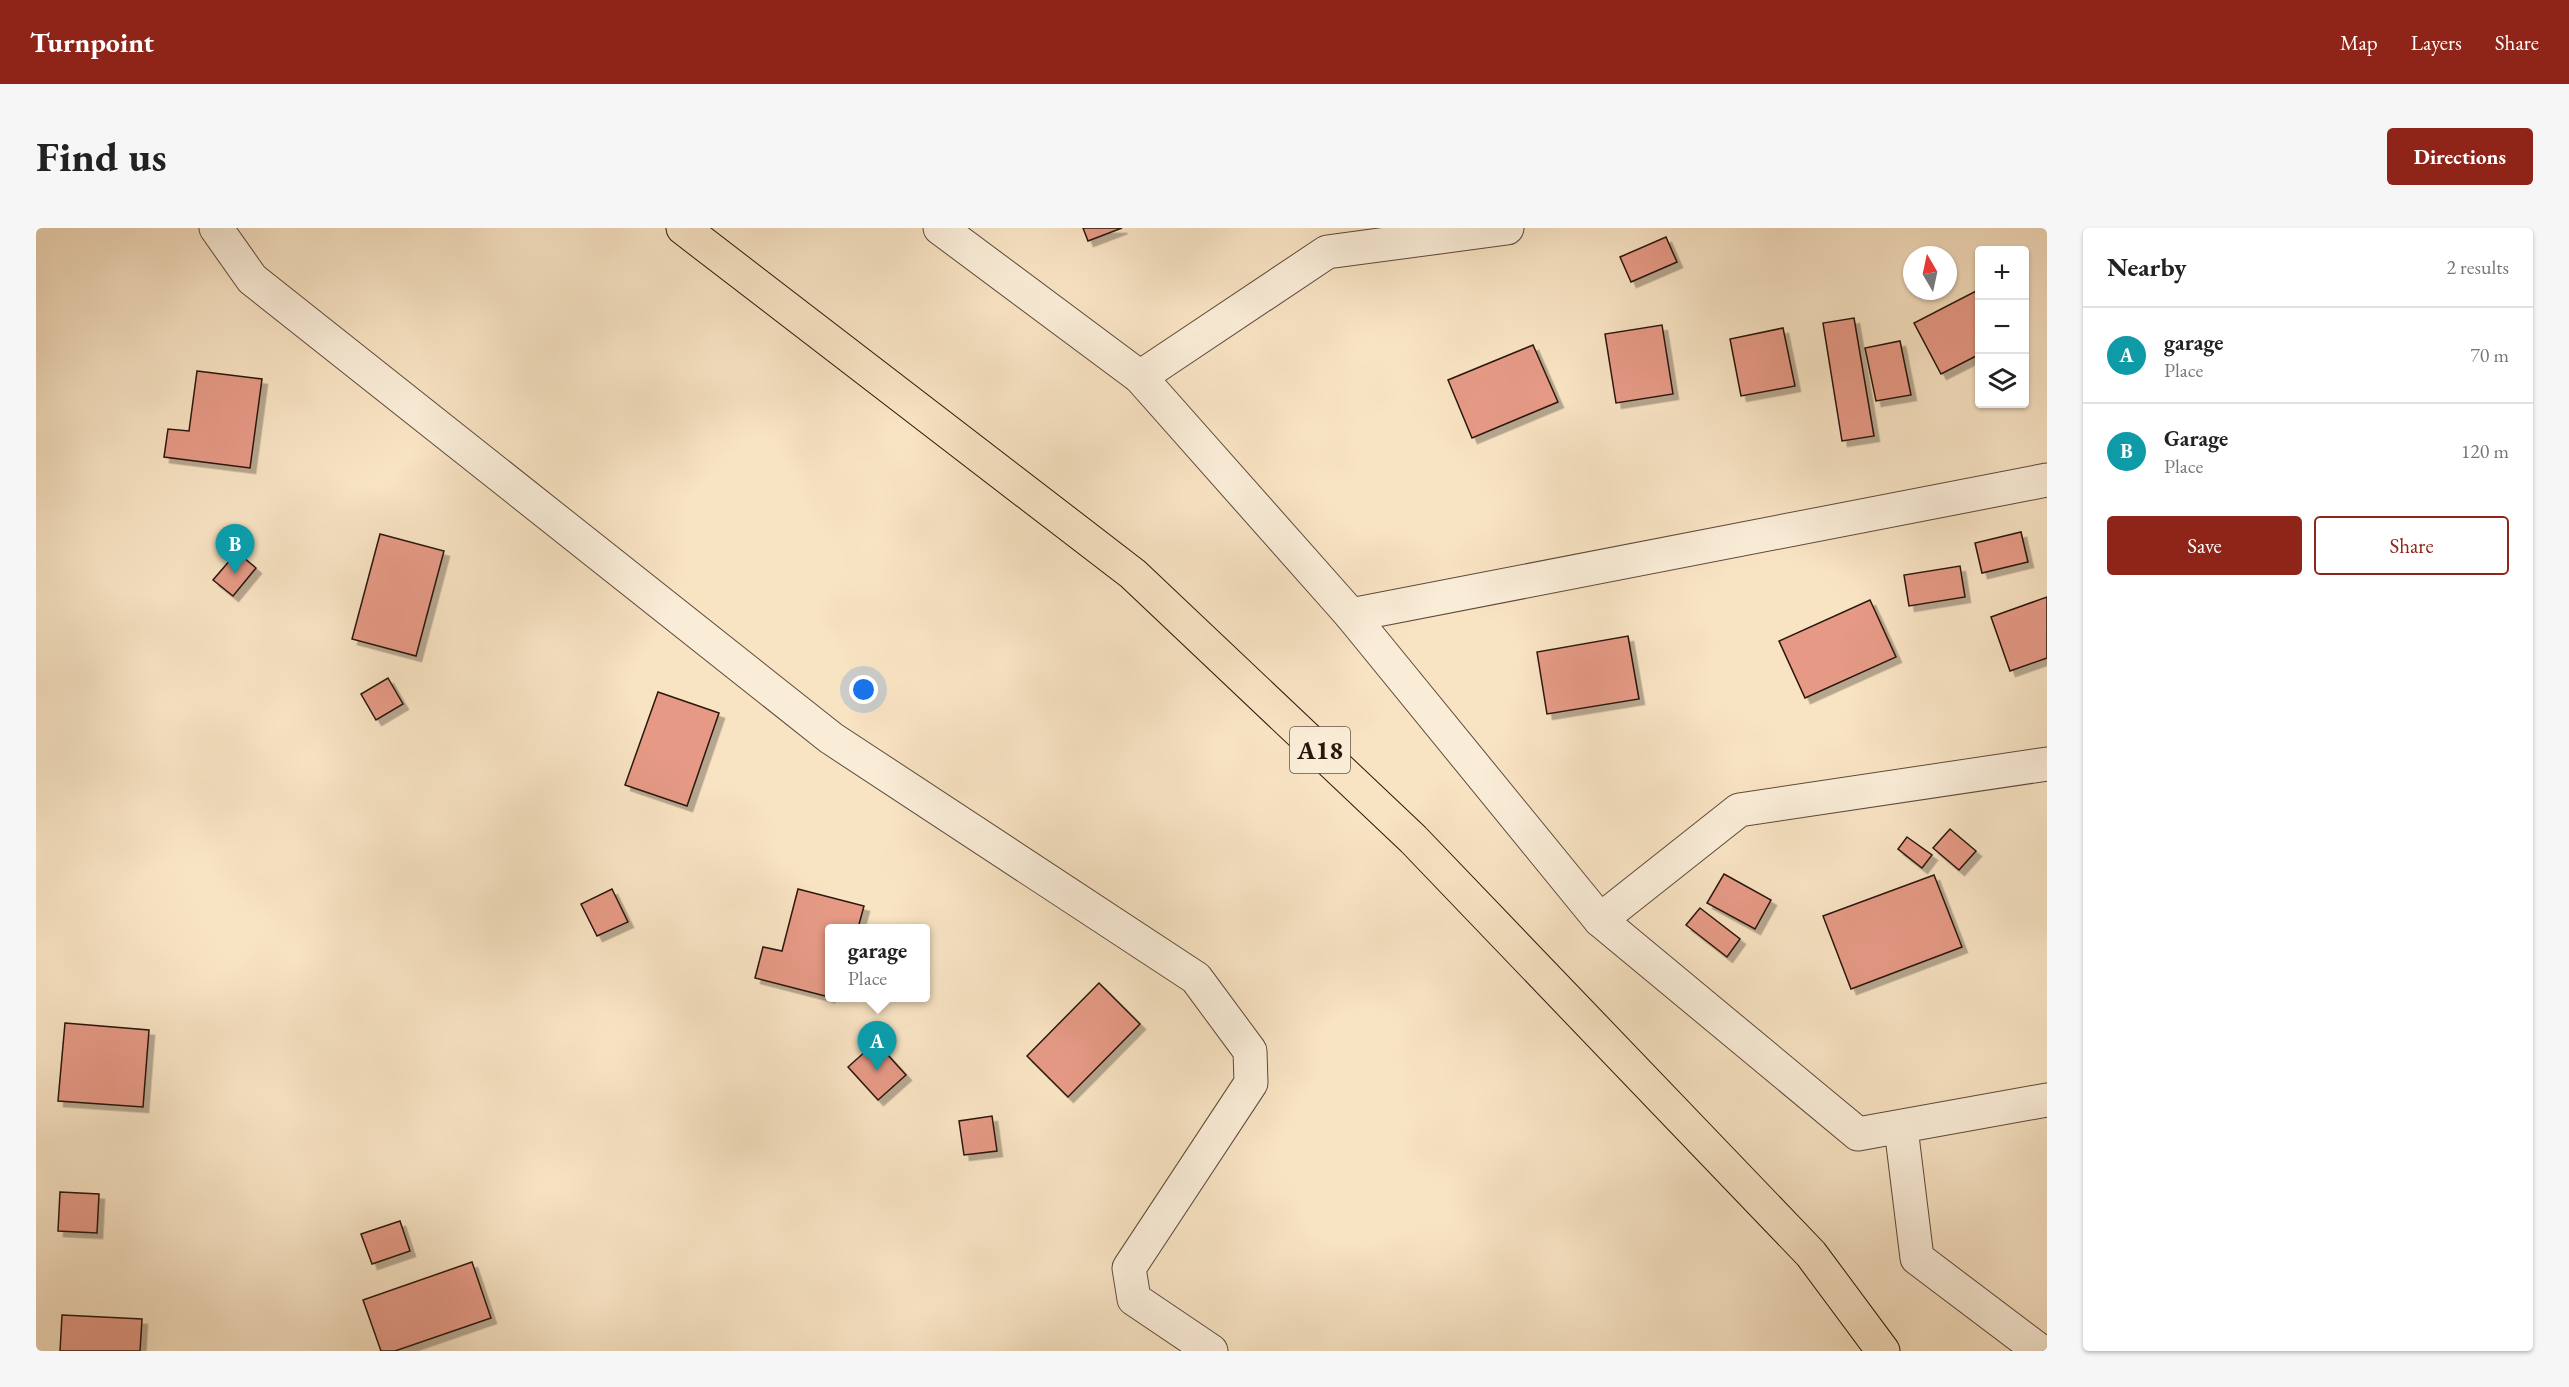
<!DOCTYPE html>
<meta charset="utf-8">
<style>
:root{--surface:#fff;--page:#f6f6f6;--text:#222;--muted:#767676;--line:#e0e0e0;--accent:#8f2418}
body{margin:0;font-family:"EB Garamond",serif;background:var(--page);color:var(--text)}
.controls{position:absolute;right:18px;top:18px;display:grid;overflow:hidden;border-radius:6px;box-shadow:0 2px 4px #0004}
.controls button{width:54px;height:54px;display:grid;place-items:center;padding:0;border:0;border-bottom:2px solid var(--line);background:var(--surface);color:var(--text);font:30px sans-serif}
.compass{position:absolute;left:1867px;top:18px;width:54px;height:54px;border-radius:50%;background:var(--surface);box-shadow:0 2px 4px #0004;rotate:351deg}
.you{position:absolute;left:828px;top:462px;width:21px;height:21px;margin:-15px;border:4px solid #fff;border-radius:50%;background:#1a73e8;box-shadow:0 0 0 9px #1a73e833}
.badge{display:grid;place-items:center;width:39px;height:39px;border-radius:50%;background:var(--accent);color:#fff;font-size:20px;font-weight:700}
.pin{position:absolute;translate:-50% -50px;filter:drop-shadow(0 2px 3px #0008)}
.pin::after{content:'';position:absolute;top:32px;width:21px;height:18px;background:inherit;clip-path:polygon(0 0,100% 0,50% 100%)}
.popup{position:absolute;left:789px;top:696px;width:105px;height:78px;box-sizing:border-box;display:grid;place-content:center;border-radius:6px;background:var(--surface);filter:drop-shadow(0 2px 4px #0005);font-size:20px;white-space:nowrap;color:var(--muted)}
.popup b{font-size:22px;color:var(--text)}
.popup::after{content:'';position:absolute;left:50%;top:100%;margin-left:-12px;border:12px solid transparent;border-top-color:var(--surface)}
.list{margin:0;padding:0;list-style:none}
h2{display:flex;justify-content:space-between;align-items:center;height:78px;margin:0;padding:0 24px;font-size:26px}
h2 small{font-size:20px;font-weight:400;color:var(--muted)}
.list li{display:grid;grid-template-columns:39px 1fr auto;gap:18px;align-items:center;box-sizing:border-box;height:96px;padding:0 24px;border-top:2px solid var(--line)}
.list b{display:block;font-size:22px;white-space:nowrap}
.list p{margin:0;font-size:20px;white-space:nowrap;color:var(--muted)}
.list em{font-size:20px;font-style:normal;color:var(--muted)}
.actions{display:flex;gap:12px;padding:18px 24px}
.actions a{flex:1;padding:14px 0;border:2px solid var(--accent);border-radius:6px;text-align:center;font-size:21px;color:var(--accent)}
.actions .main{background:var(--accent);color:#fff}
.icon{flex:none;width:33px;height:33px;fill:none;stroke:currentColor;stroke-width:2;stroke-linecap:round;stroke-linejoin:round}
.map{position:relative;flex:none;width:2011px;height:1123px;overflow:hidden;border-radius:6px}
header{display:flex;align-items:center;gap:36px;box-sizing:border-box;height:84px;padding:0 30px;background:var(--accent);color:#fff}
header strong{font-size:28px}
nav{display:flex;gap:33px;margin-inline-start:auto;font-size:21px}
.intro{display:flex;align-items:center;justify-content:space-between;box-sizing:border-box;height:144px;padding:0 36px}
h1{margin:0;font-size:42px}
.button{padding:15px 27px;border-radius:6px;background:var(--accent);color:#fff;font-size:21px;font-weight:700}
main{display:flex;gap:36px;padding:0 36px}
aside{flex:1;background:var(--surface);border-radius:6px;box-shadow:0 2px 4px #0004}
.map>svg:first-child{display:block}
.building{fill:#e69a86;stroke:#2a160c;stroke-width:1.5;filter:url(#shadow)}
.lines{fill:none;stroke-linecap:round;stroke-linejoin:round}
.minor-casing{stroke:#5e493a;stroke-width:35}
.primary-casing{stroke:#2a160c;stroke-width:35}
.minor{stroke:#faedd8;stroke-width:33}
.primary{stroke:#f8e3c3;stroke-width:33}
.labels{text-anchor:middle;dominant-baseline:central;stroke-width:4.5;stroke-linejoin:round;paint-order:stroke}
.shield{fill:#faedd8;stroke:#685649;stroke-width:1.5}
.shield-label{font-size:26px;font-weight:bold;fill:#2a160c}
</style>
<header>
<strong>Turnpoint</strong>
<nav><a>Map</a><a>Layers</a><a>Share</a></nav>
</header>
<div class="intro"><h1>Find us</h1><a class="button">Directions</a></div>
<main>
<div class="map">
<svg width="2011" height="1123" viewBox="0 0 2011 1123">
<defs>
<filter id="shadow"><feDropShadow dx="5.5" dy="5.5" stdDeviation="0" flood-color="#0004"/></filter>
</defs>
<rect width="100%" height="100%" fill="#f8e3c3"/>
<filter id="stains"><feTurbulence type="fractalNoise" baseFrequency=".00333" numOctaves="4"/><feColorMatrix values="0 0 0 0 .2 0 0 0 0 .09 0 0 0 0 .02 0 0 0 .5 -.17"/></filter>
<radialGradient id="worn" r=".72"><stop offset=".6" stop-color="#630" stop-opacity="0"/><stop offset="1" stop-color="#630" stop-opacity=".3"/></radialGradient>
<g class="building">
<path d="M1047 0H1086L1052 13Z"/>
<path d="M1630 9 1641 34 1595 54 1584 29Z"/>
<path d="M1944 61V126L1905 146 1878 95Z"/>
<path d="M1818 90 1838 208 1806 213 1787 95Z"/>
<path d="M1626 97 1637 166 1580 175 1569 106Z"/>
<path d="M1747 100 1759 158 1705 168 1694 111Z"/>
<path d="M1864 113 1875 167 1840 173 1829 120Z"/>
<path d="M1497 117 1522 174 1436 210 1412 152Z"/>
<path d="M161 143 226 151 214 240 128 229 132 201 153 203Z"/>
<path d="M1985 304 1992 334 1946 345 1939 315Z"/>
<path d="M344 306 408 323 380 428 316 411Z"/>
<path d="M201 324 220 340 197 368 177 352Z"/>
<path d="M1924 338 1929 369 1873 378 1868 347Z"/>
<path d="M2011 369V430L1974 443 1955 389Z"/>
<path d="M1834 372 1860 429 1769 470 1743 413Z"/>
<path d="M1592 408 1603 471 1511 486 1501 424Z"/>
<path d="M352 450 367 476 340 492 325 466Z"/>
<path d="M622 464 683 485 651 578 589 557Z"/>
<path d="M1914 601 1940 623 1923 642 1897 620Z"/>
<path d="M1871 609 1896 627 1886 640 1862 621Z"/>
<path d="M1688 646 1735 672 1719 701 1671 675Z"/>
<path d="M1898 647 1926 719 1815 761 1787 688Z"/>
<path d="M576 661 592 694 561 708 545 676Z"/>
<path d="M762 661 828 678 822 700H793V769L719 750 727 719 746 723Z"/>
<path d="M1664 680 1704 711 1691 729 1650 697Z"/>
<path d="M1063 755 1104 796 1032 869 991 828Z"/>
<path d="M29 795 113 802 107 879 22 873Z"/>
<path d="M840 814 870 847 842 872 812 839Z"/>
<path d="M956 888 961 923 928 927 923 893Z"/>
<path d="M24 964 63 966 61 1005 22 1003Z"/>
<path d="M364 993 374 1023 336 1036 325 1006Z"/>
<path d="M436 1034 455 1090 359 1123H345L327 1072Z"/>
<path d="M26 1087 106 1091 104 1123H24Z"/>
</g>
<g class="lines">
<g class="minor-casing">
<g id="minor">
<path d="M180 0 216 51 795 510 1160 750 1214 823 1215 855 1093 1040 1098 1071 1175 1123"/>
<path d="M904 0 1104 149 1315 387 1564 692 1822 906 2011 872"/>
<path d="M1104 149 1291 24 1471 0"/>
<path d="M1315 387 2011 252"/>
<path d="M1564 692 1703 582 2011 536"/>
<path d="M1865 900 1881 1030 2004 1123"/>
</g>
</g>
<g class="primary-casing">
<path id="primary" d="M647 0 1097 346 1377 611 1775 1026 1847 1123"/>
</g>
<use href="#minor" class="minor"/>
<use href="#primary" class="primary"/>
</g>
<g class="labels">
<rect class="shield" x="1254" y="499" width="60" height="46" rx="4.5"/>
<g class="shield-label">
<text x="1284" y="522">A18</text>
</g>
</g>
<rect width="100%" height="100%" filter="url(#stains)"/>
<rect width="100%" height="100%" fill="url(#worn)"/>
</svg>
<div class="controls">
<button>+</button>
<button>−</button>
<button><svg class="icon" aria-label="layers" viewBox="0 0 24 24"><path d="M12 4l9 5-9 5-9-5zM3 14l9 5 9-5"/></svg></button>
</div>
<svg class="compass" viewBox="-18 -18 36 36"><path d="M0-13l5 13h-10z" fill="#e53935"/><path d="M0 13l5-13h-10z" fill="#767676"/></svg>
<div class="you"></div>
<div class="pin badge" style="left:841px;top:843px;background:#0f9aa8">A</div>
<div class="popup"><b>garage</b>Place</div>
<div class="pin badge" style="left:199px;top:346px;background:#0f9aa8">B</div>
</div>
<aside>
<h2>Nearby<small>2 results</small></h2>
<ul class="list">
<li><span class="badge" style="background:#0f9aa8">A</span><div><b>garage</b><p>Place</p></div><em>70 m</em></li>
<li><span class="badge" style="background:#0f9aa8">B</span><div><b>Garage</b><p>Place</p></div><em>120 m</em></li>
</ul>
<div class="actions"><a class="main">Save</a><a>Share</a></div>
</aside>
</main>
